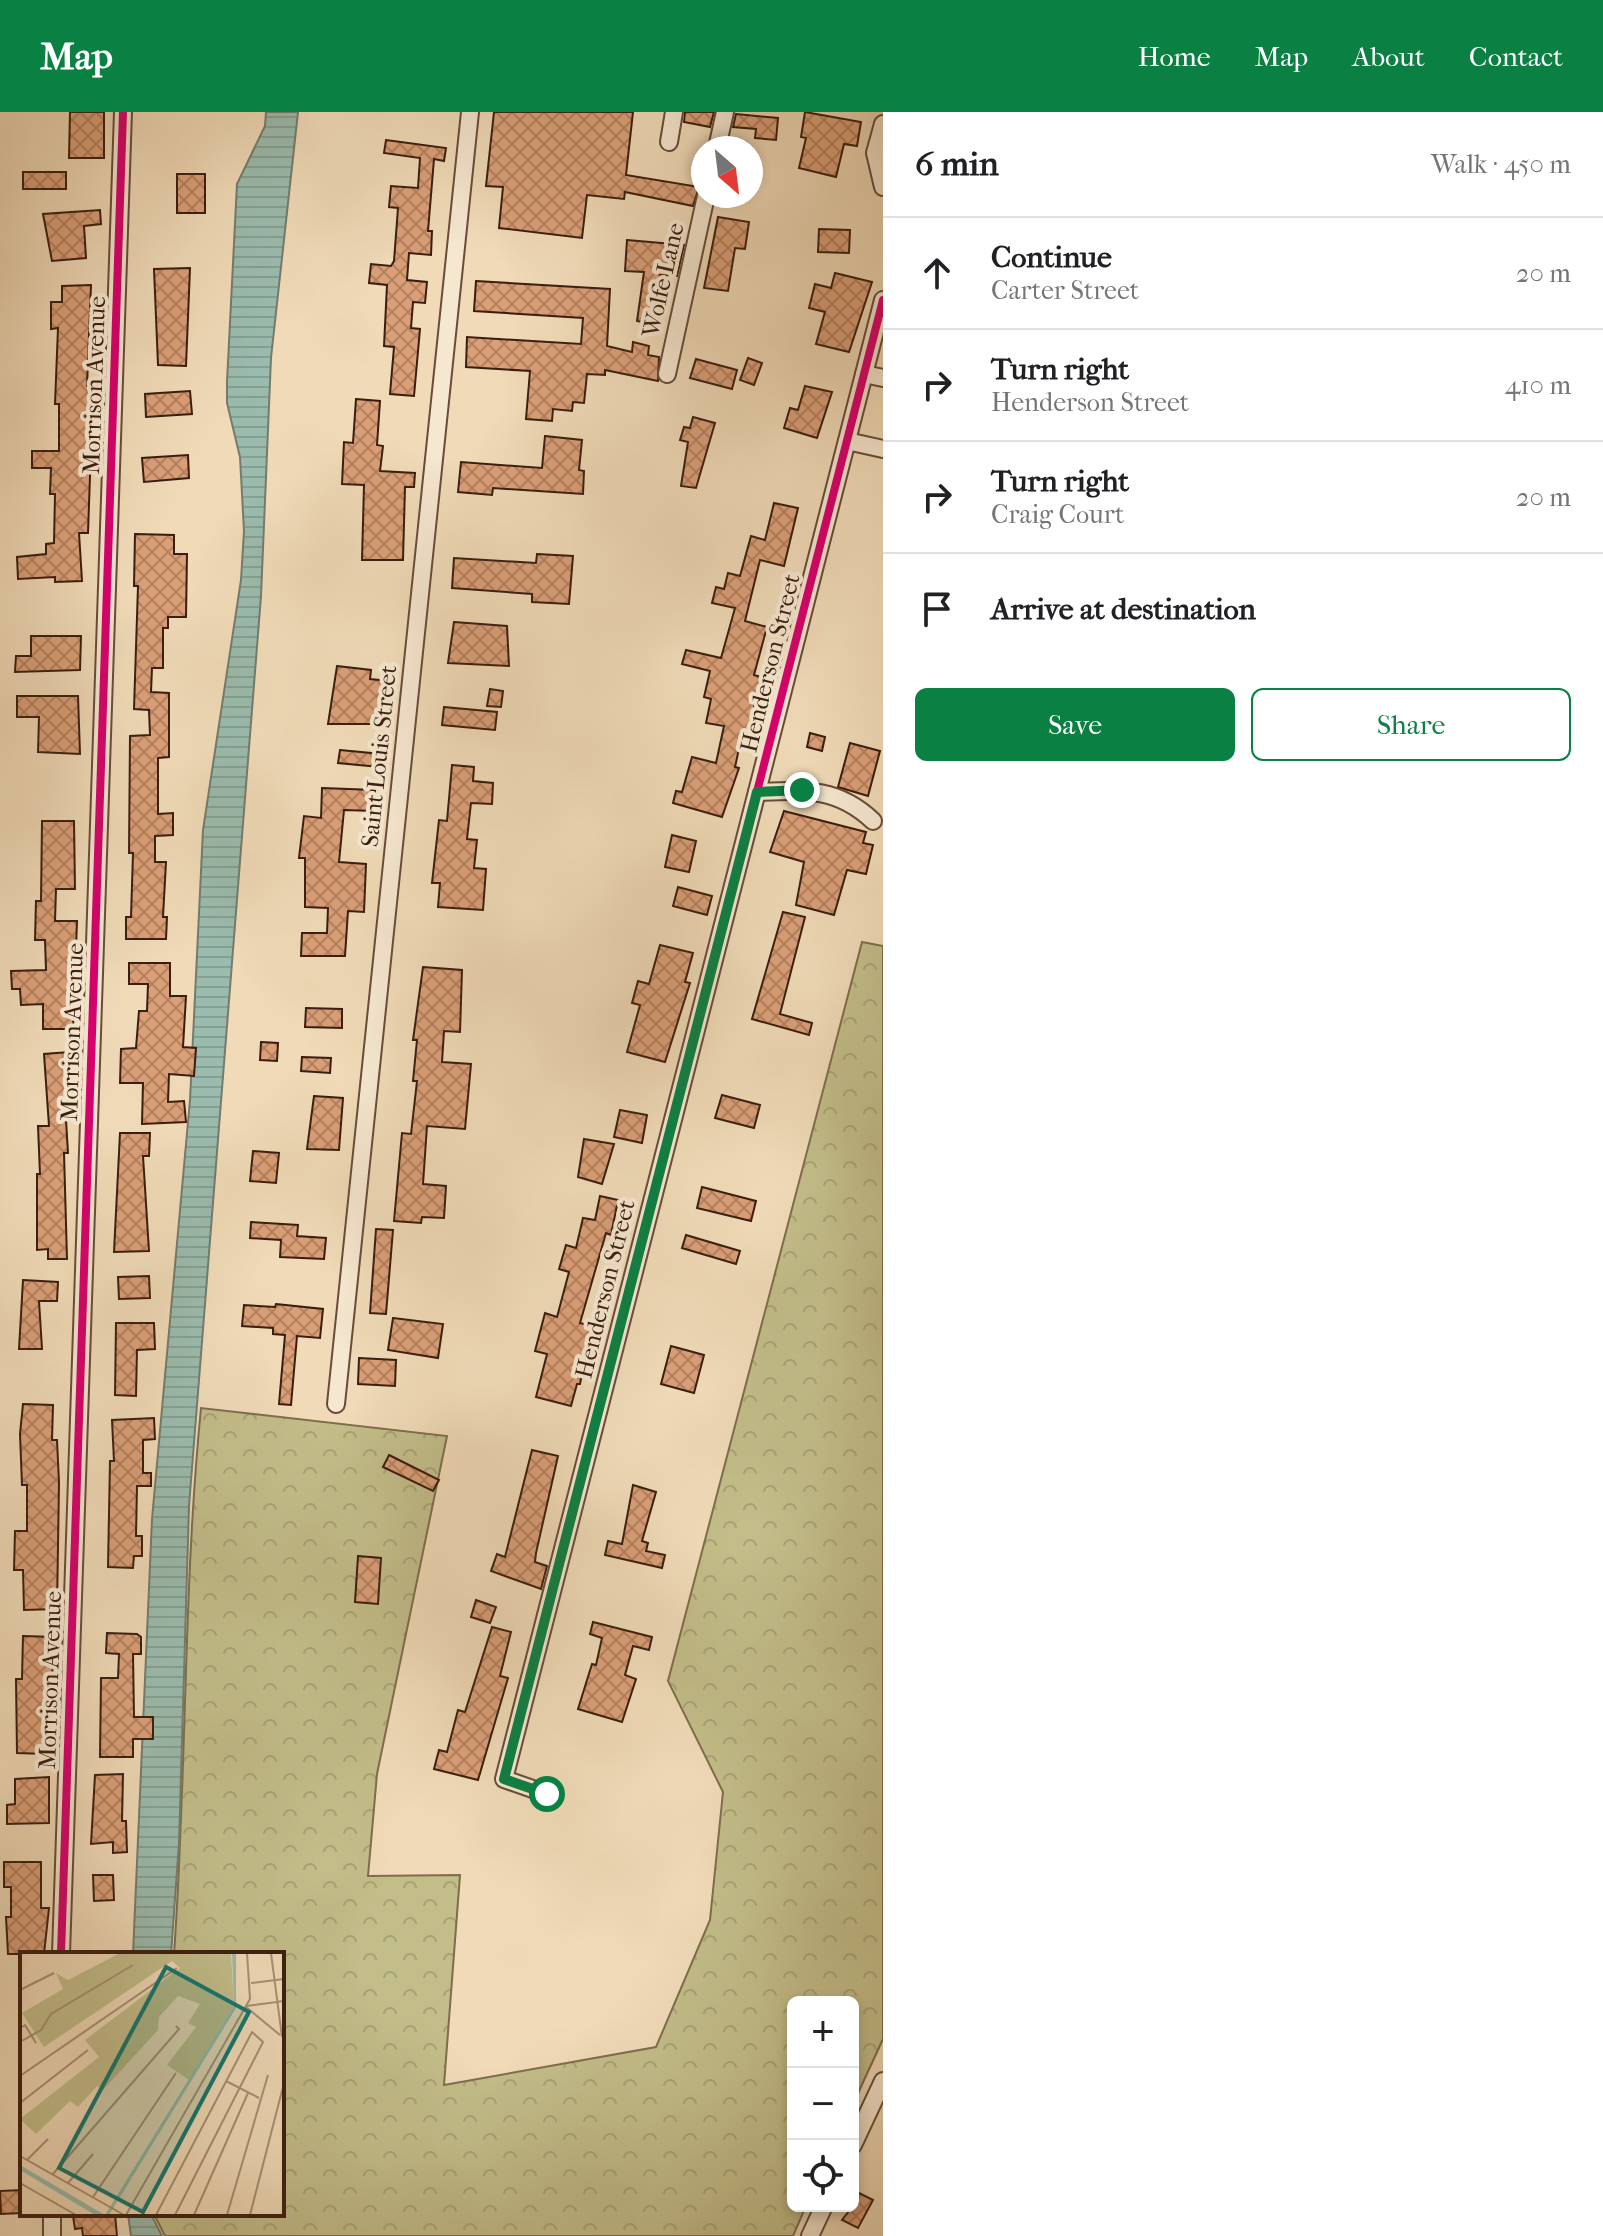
<!DOCTYPE html>
<meta charset="utf-8">
<style>
:root{--surface:#fff;--page:#f2f2f2;--text:#202124;--muted:#757577;--line:#e0e0e0;--accent:#0b8043}
body{margin:0;font-family:"IM FELL French Canon",serif;background:var(--page);color:var(--text)}
.controls{position:absolute;right:24px;bottom:24px;display:grid;overflow:hidden;border-radius:12px;box-shadow:0 4px 12px #0003}
.controls button{width:72px;height:72px;display:grid;place-items:center;padding:0;border:0;border-bottom:2px solid var(--line);background:var(--surface);color:var(--text);font:40px sans-serif}
.compass{position:absolute;left:691px;top:24px;width:72px;height:72px;border-radius:50%;background:var(--surface);box-shadow:0 4px 12px #0003;rotate:152deg}
.stop{position:absolute;width:24px;height:24px;margin:-18px;border:6px solid #0b8043;border-radius:50%;background:#fff}
.stop.end{background:#0b8043;border-color:#fff;box-shadow:0 2px 8px #0008}
.list{margin:0;padding:0;list-style:none}
h2{display:flex;justify-content:space-between;align-items:center;height:104px;margin:0;padding:0 32px;font-size:34px}
h2 small{font-size:26px;font-weight:400;color:var(--muted)}
.list li{display:grid;grid-template-columns:52px 1fr auto;gap:24px;align-items:center;box-sizing:border-box;height:112px;padding:0 32px;border-top:2px solid var(--line)}
.list b{display:block;font-size:30px;white-space:nowrap}
.list p{margin:0;font-size:26px;white-space:nowrap;color:var(--muted)}
.list em{font-size:26px;font-style:normal;color:var(--muted)}
.actions{display:flex;gap:16px;padding:24px 32px}
.actions a{flex:1;padding:18px 0;border:2px solid var(--accent);border-radius:12px;text-align:center;font-size:28px;color:var(--accent)}
.actions .main{background:var(--accent);color:#fff}
.icon{flex:none;width:44px;height:44px;fill:none;stroke:currentColor;stroke-width:2;stroke-linecap:round;stroke-linejoin:round}
.map{position:relative;flex:none;width:883px;height:2124px;overflow:hidden}
header{display:flex;align-items:center;gap:48px;box-sizing:border-box;height:112px;padding:0 40px;background:var(--accent);color:#fff}
header strong{font-size:38px}
nav{display:flex;gap:44px;margin-inline-start:auto;font-size:28px}
main{display:flex}
aside{flex:1;background:var(--surface)}
.map>svg:first-child{display:block}
.forest{fill:url(#forest-crowns);stroke:#7e6d4c;stroke-width:2}
.water{fill:url(#water-rules);stroke:#747c6e;stroke-width:2}
.building{fill:url(#building-cross-hatch);stroke:#3a1d0f;stroke-width:2}
.lines{fill:none;stroke-linecap:round;stroke-linejoin:round}
.minor-casing{stroke:#684c39;stroke-width:20}
.minor{stroke:#f5e7d0;stroke-width:16}
.cycleway-casing{stroke:#f5e7d0;stroke-width:13}
.cycleway{stroke:#d6006c;stroke-width:8}
.route{stroke:#0b8043;stroke-width:10}
.labels{text-anchor:middle;dominant-baseline:central;stroke-width:8;stroke-linejoin:round;paint-order:stroke}
.street-label{font-size:24px;fill:#3a1d0f;stroke:#f5e7d0}
.inset-road{fill:none;stroke:#a78e74;stroke-width:2}
.view{fill:#0f766e;fill-opacity:0.15;stroke:#0f766e;stroke-width:4}
.inset-edge{fill:none;stroke:#3a1d0f;stroke-width:4}
</style>
<header>
<strong>Map</strong>
<nav><a>Home</a><a>Map</a><a>About</a><a>Contact</a></nav>
</header>
<main>
<div class="map">
<svg width="883" height="2124" viewBox="0 0 883 2124">
<defs>
<pattern id="forest-crowns" width="20" height="18" patternUnits="userSpaceOnUse" patternTransform="scale(2)"><rect width="20" height="18" fill="#c2bd89"/><path d="M2 6a3 3 0 1 1 6 0M12 15a3 3 0 1 1 6 0" fill="none" stroke="#a7a275"/></pattern>
<pattern id="water-rules" width="6" height="5" patternUnits="userSpaceOnUse" patternTransform="scale(2)"><rect width="6" height="5" fill="#9abbad"/><path d="M0 2.5h6" fill="none" stroke="#85a094"/></pattern>
<pattern id="building-cross-hatch" width="8" height="8" patternUnits="userSpaceOnUse" patternTransform="scale(2)"><rect width="8" height="8" fill="#db9f77"/><path d="M0 0l8 8M0 8l8-8" fill="none" stroke="#b38160"/></pattern>
</defs>
<rect width="100%" height="100%" fill="#f0dab7"/>
<filter id="stains"><feTurbulence type="fractalNoise" baseFrequency=".0025" numOctaves="4"/><feColorMatrix values="0 0 0 0 .2 0 0 0 0 .09 0 0 0 0 .02 0 0 0 .5 -.17"/></filter>
<radialGradient id="worn" r=".72"><stop offset=".6" stop-color="#630" stop-opacity="0"/><stop offset="1" stop-color="#630" stop-opacity=".3"/></radialGradient>
<path class="forest" d="M862 830 883 834V1927L853 1992V1890H793V2094H806L793 2124H165L154 2102H282V1842H174C187 1660 183 1477 201 1296L447 1324 377 1662 368 1764 460 1763 444 1973 656 1935 710 1808 723 1680 668 1569Z"/>
<g class="water">
<path d="M266 0H298L271 246 261 484 189 1394 179 1731 171 1842H133L152 1407 190 988 203 718 241 468 244 419 240 345 227 291V270L237 72 265 14Z"/>
<path d="M128 2102H151L162 2124H131Z"/>
</g>
<g class="building">
<path d="M70 0H104V46H69Z"/>
<path d="M494 0H633L626 63 699 75 693 94 625 80 624 87 587 83 582 126 499 116 503 75 486 74Z"/>
<path d="M685 0H714L710 15 684 10Z"/>
<path d="M805 0 861 10 857 34 844 32 836 65 799 56 806 26 801 25Z"/>
<path d="M736 2 778 6 776 28 755 26 756 17 733 15Z"/>
<path d="M386 28 446 36 444 49 434 47 428 119H432L431 143 409 141 407 168 427 170 425 191 413 190 411 216 420 217 414 284 390 282 394 235 384 234 387 173 369 171 371 152 391 154 394 149 398 96 389 95 391 74 418 76 420 46 384 41Z"/>
<rect x="23" y="60" width="43" height="17"/>
<rect x="177" y="62" width="28" height="39"/>
<path d="M100 98 101 112 84 114 86 146 52 149 43 102Z"/>
<path d="M718 105 749 110 745 137 735 136 728 179 704 176Z"/>
<path d="M819 117 850 118 849 141 818 140Z"/>
<path d="M627 128 684 133 677 164 660 163 652 212 637 209 644 160 625 159Z"/>
<path d="M190 156 186 254 158 253 154 157Z"/>
<path d="M835 161 872 170 849 240 816 232 825 200 809 196 815 172 831 176Z"/>
<path d="M476 169 610 177 607 234 632 240 633 230 649 234 648 243 659 245 658 269 605 258V263L587 262 584 291 573 290 572 299 553 297 552 309 526 307 530 259 466 255 467 225 581 232 583 206 474 199Z"/>
<path d="M91 173 87 274H91V336L88 421H79L82 469 55 470V465L18 467 17 445 46 442V432L54 431 55 382H50L51 356H32V339H59V292H55L58 216 51 217V190H62V174Z"/>
<path d="M748 246 762 251 754 273 740 268Z"/>
<path d="M696 247 737 258 732 277 690 266Z"/>
<path d="M805 274 832 280 817 326 784 316 790 296 798 298Z"/>
<path d="M190 279 192 302 146 305 145 282Z"/>
<path d="M356 287 380 289 377 333 383 334 380 359 415 361 414 375H405L403 448H362L364 373 342 372 344 330 353 331Z"/>
<path d="M693 305 715 311 696 376 681 374 688 330 680 328 684 315 690 316Z"/>
<path d="M545 324 582 328 579 358 584 359 583 382 493 376 492 383 458 380 461 350 542 356Z"/>
<path d="M188 343 189 366 144 370 142 346Z"/>
<path d="M774 391 798 396 784 454 760 448 745 509 767 515 754 563 761 565 752 604H756L751 625 742 623 735 655 739 656 722 705 673 691 676 679 682 680 692 645 716 651 724 614 706 611 711 587 704 585 710 559 682 552 686 538 721 546 735 496 712 491 716 475 724 477 728 461 740 464 751 424 765 428Z"/>
<path d="M135 422 174 423V442H187L186 505H168V516H163V556H152L151 580 169 581V645L158 646V702L173 701V723L155 724V750H166L163 805H167L166 827H126V805H131L133 741H129L130 624 150 623 149 598 134 597 138 474H134Z"/>
<path d="M537 442 573 444 569 492 532 490V482L452 476 454 446 536 451Z"/>
<path d="M454 510 507 514 509 554 448 551Z"/>
<path d="M31 524H81L80 558 15 560 16 544H31Z"/>
<path d="M337 554 371 558 370 567 389 569 387 585H382L380 612H328Z"/>
<path d="M490 577 503 579 501 595 487 594Z"/>
<path d="M17 584H78L80 642 38 640 39 605H17Z"/>
<path d="M444 595 497 600 495 618 442 613Z"/>
<path d="M810 621 825 625 822 639 807 635Z"/>
<path d="M850 631 880 639 868 684 838 675Z"/>
<path d="M340 638 381 642 379 655 338 651Z"/>
<path d="M452 653 474 655 473 669 493 671 492 692 471 691 467 727 477 728 474 756 486 757 483 798 438 795 440 771H432L439 708 447 709Z"/>
<path d="M322 676 375 678 374 699 344 698 339 750 366 752 364 800 348 799 345 844H301L302 821H327L328 796 305 795V746H299L304 704 321 706Z"/>
<path d="M784 699 866 720 863 731 873 733 866 762 847 758 834 803 796 793 804 750 770 740Z"/>
<path d="M42 709H74L75 777H56L55 809H77L73 917H43V892L21 893 20 877H12L11 859 46 858 45 828H35L36 789H41Z"/>
<path d="M672 723 696 729 689 760 665 755Z"/>
<path d="M678 775 712 784 707 803 673 794Z"/>
<path d="M783 800 805 805 780 902 812 911 809 923 752 907Z"/>
<path d="M660 833 693 841 685 870 690 871 665 950 627 940 640 893 632 891 638 869 649 872Z"/>
<path d="M129 851H170V884H186L183 935 196 936 194 964 169 962 168 990 184 989 186 1010 142 1012 143 971H120L121 937 136 936 139 899H147L148 872H129Z"/>
<path d="M423 855 462 858 460 920 444 919 442 950 471 952 465 1017 427 1014 423 1072 446 1074 444 1106 422 1105 421 1111 394 1109 402 1021 411 1022 417 969H413L417 928H413Z"/>
<path d="M306 896 342 897V916L305 915Z"/>
<path d="M261 930 278 931 277 949 260 948Z"/>
<path d="M69 940 70 1007 66 1008 68 1041H64L67 1147H48V1137L37 1138V1062H40L38 1014H49L44 942Z"/>
<path d="M302 945 331 946 330 961 301 959Z"/>
<path d="M722 983 760 993 754 1016 715 1006Z"/>
<path d="M314 984 343 986 339 1038 307 1037Z"/>
<path d="M620 998 647 1003 642 1031 614 1025Z"/>
<path d="M120 1021H150L149 1044H143L149 1139 114 1140Z"/>
<path d="M584 1027 614 1032 602 1072 578 1065Z"/>
<path d="M253 1039 279 1041 276 1071 250 1069Z"/>
<path d="M702 1075 756 1089 751 1109 697 1096Z"/>
<path d="M600 1084 618 1088 611 1123 606 1121 580 1211 592 1214 580 1272H577L571 1294 536 1285 547 1242 535 1239 545 1201 557 1205 569 1160 559 1157 566 1133 576 1136 583 1106 595 1108Z"/>
<path d="M251 1110 298 1113 297 1124 326 1126 324 1147 280 1145 281 1128 250 1126Z"/>
<path d="M376 1117 393 1118 386 1202 370 1201Z"/>
<path d="M686 1123 740 1139 736 1152 682 1136Z"/>
<path d="M149 1164 150 1186 119 1187 118 1165Z"/>
<path d="M23 1168 58 1170 57 1189H39L42 1237H19Z"/>
<path d="M276 1192 323 1197 320 1226 297 1224 291 1293 279 1292 285 1223 273 1222V1216L242 1214 244 1193 275 1195Z"/>
<path d="M393 1206 443 1212 438 1246 388 1238Z"/>
<path d="M116 1211H154L155 1237 137 1238 136 1284 115 1283Z"/>
<path d="M671 1234 704 1243 694 1281 661 1272Z"/>
<path d="M359 1246 396 1248 395 1274 358 1272Z"/>
<path d="M23 1292 53 1293 52 1328H57L59 1371 57 1497 24 1498 23 1458H14L15 1419H27V1373H22L20 1322Z"/>
<path d="M154 1306 155 1327 143 1328V1361H151V1374H137L136 1424H142V1444H134L133 1456 108 1455 110 1349H114L112 1308Z"/>
<path d="M532 1338 558 1344 536 1441 535 1450 547 1454 541 1477 491 1459 497 1442 505 1445Z"/>
<path d="M389 1343 439 1368 433 1379 383 1355Z"/>
<path d="M633 1373 656 1380 642 1429 648 1431 646 1439 665 1443 662 1456 605 1443 608 1429 622 1432Z"/>
<path d="M358 1444 381 1446 378 1492 355 1490Z"/>
<path d="M476 1488 496 1495 490 1511 471 1505Z"/>
<path d="M593 1510 652 1525 649 1538 633 1534 625 1563 636 1567 622 1610 578 1597 592 1552 596 1553 602 1526 590 1522Z"/>
<path d="M492 1515 511 1520 500 1564 508 1566 478 1668 434 1657 439 1638 447 1640 458 1598 465 1600Z"/>
<path d="M107 1521 137 1522 141 1525V1542H133L134 1605H153V1627H133V1645H100L101 1566H118L119 1542 106 1541Z"/>
<path d="M23 1524 55 1525 46 1642 17 1641 16 1567H22Z"/>
<path d="M123 1662 122 1709H126L127 1740 113 1741V1730L91 1732 95 1663Z"/>
<path d="M49 1665V1711L7 1712V1693L15 1692V1667Z"/>
<path d="M4 1750H41V1796H49L44 1842H8L6 1805H11V1775H4Z"/>
<path d="M93 1763H113L114 1788 94 1789Z"/>
<path d="M22 2078V2101L1 2102 0 2079Z"/>
<path d="M853 2078 873 2088 858 2116 842 2108 853 2094Z"/>
<path d="M115 2102 117 2124H83L82 2116 75 2117 73 2104Z"/>
</g>
<g class="lines">
<g class="minor-casing">
<g id="minor">
<path d="M883 12 875 41 883 75"/>
<path d="M669 30 674 0"/>
<path d="M717 36 725 0"/>
<path d="M667 262 706 84"/>
<path d="M864 262 883 266"/>
<path d="M847 329 883 337"/>
<path d="M757 680C804 678 837 675 873 709"/>
<path d="M336 1292 470 0"/>
<path d="M547 1682 504 1667 883 188"/>
<path d="M61 1842 123 0"/>
<path d="M853 2033 883 1969"/>
<path d="M52 2124V2102"/>
<path d="M810 2124 824 2094"/>
</g>
</g>
<use href="#minor" class="minor"/>
<g class="cycleway-casing">
<g id="cycleway">
<path d="M547 1682 504 1667 883 188"/>
<path d="M61 1842 123 0"/>
</g>
</g>
<use href="#cycleway" class="cycleway"/>
</g>
<g class="lines">
<path class="route" d="M547 1682 504 1667 757 680 802 678"/>
</g>
<g class="labels">
<g class="street-label">
<text transform="translate(663 168) rotate(-77)">Wolfe Lane</text>
<text transform="translate(94 273) rotate(-88)">Morrison Avenue</text>
<text transform="translate(770 551) rotate(-76)">Henderson Street</text>
<text transform="translate(379 644) rotate(-84)">Saint Louis Street</text>
<text transform="translate(72 920) rotate(-88)">Morrison Avenue</text>
<text transform="translate(605 1177) rotate(-76)">Henderson Street</text>
<text transform="translate(50 1568) rotate(-88)">Morrison Avenue</text>
</g>
</g>
<g transform="translate(20 1840)">
<rect width="264" height="264" fill="#f0dab7"/>
<path d="M100 1H211L214 54 169 128 147 113 176 75 168 71 180 52 158 44 139 65 138 78 83 138 77 134 58 155 50 149 16 182 0 167 79 105 65 88 160 16 152 9 24 95 2 61 43 37 36 21 48 28Z" fill="#c2bd89"/>
<path d="M212 1H216V56L89 263H75L0 218V213L85 263 214 54Z" fill="#9abbad"/>
<path class="inset-road" d="M251 1 262 85M231 31 264 27M0 38 34 21M226 54 264 49M226 55 260 83M0 76 5 73 16 91M0 90 21 78 31 62 113 13M0 124 157 16M206 129 239 146M0 151 68 98M0 204 104 263M7 208 28 187M33 222 159 77 156 74M0 231 56 263M48 231 73 202M73 245 156 121M106 263 230 47 227 1M136 263 232 80 243 90 155 263M174 263 228 141M207 263 248 123M230 263 264 131"/>
<path class="view" d="M146 15 229 60 123 260 39 216Z"/>
<rect width="264" height="264" class="inset-edge"/>
</g>
<rect width="100%" height="100%" filter="url(#stains)"/>
<rect width="100%" height="100%" fill="url(#worn)"/>
</svg>
<div class="controls">
<button>+</button>
<button>−</button>
<button><svg class="icon" aria-label="locate" viewBox="0 0 24 24"><circle cx="12" cy="12" r="6"/><path d="M12 2v4M12 18v4M2 12h4M18 12h4"/></svg></button>
</div>
<svg class="compass" viewBox="-18 -18 36 36"><path d="M0-13l5 13h-10z" fill="#e53935"/><path d="M0 13l5-13h-10z" fill="#757577"/></svg>
<div class="stop" style="left:547px;top:1682px"></div>
<div class="stop end" style="left:802px;top:678px"></div>
</div>
<aside>
<h2>6 min<small>Walk · 450 m</small></h2>
<ul class="list">
<li><svg class="icon" aria-label="ahead" viewBox="0 0 24 24"><path d="M12 20V5M6 11l6-6 6 6"/></svg><div><b>Continue</b><p>Carter Street</p></div><em>20 m</em></li>
<li><svg class="icon" aria-label="right" viewBox="0 0 24 24"><path d="M7 20v-9h11M14 6l5 5-5 5"/></svg><div><b>Turn right</b><p>Henderson Street</p></div><em>410 m</em></li>
<li><svg class="icon" aria-label="right" viewBox="0 0 24 24"><path d="M7 20v-9h11M14 6l5 5-5 5"/></svg><div><b>Turn right</b><p>Craig Court</p></div><em>20 m</em></li>
<li><svg class="icon" aria-label="arrive" viewBox="0 0 24 24"><path d="M6 21V4h12l-3 4 3 4H6"/></svg><div><b>Arrive at destination</b></div></li>
</ul>
<div class="actions"><a class="main">Save</a><a>Share</a></div>
</aside>
</main>
